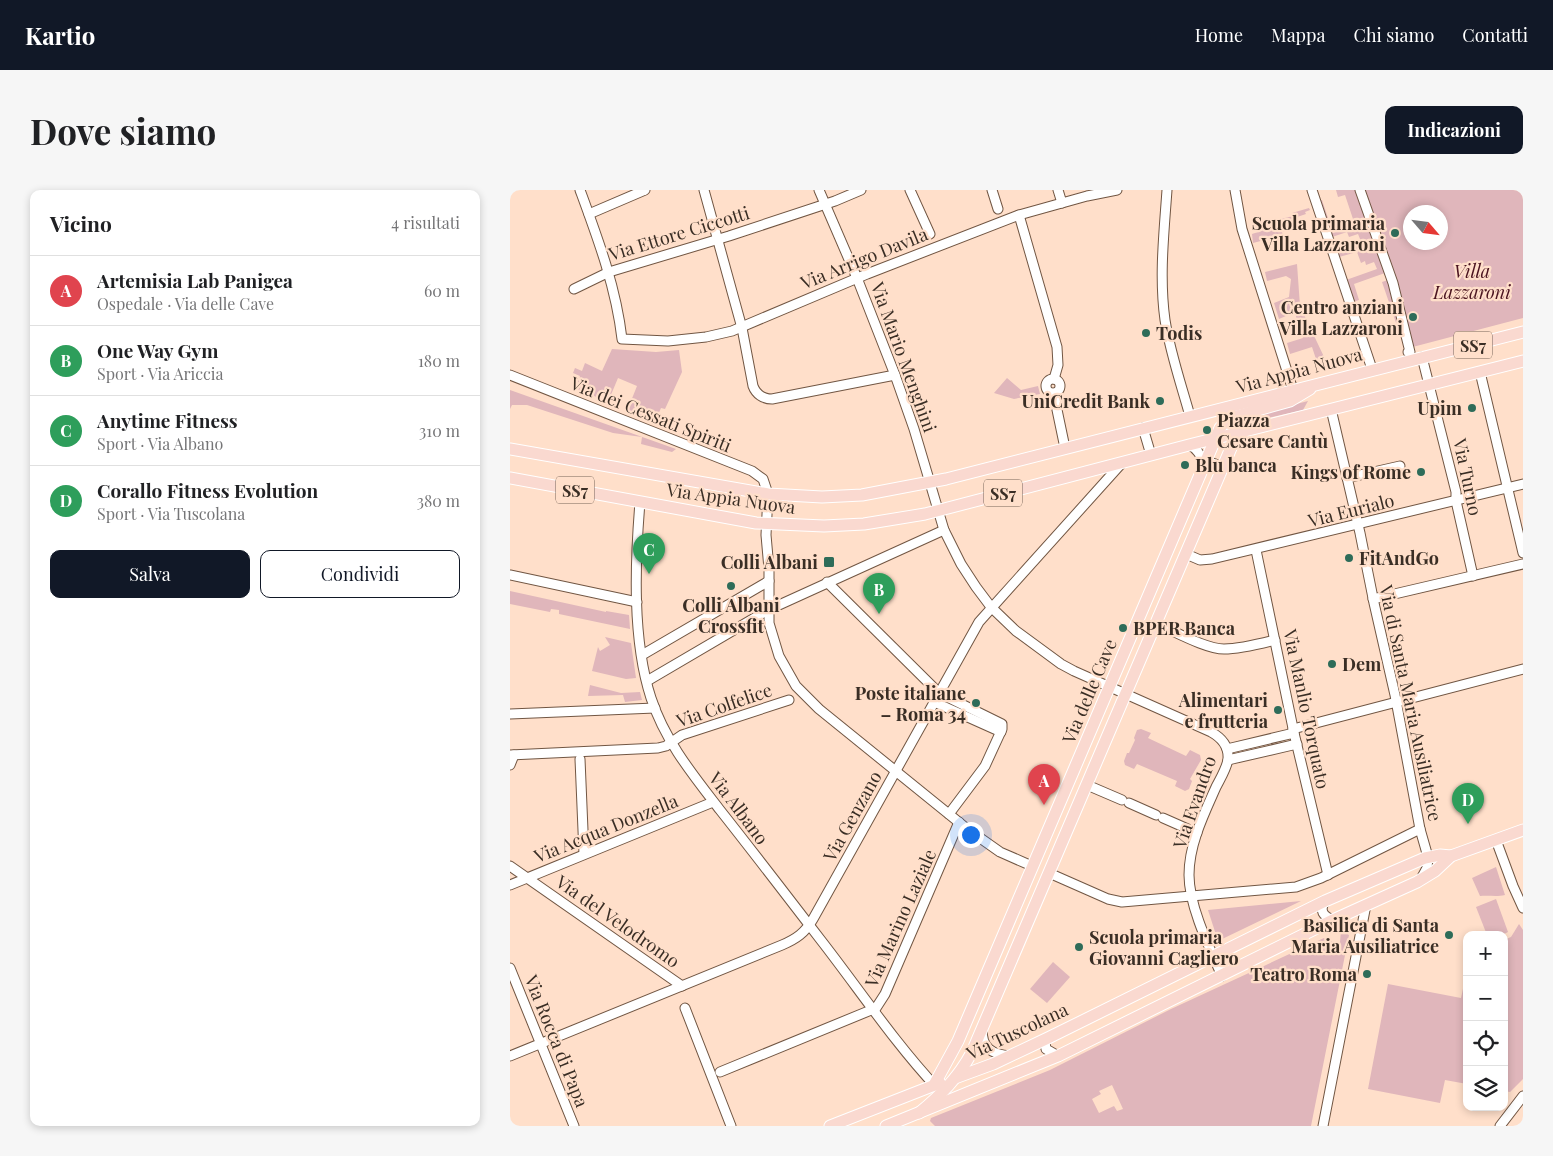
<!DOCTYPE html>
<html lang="it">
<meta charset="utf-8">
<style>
:root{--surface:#fff;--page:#f6f6f6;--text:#202124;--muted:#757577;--line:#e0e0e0;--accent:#111827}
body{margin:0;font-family:"Playfair Display",serif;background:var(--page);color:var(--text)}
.controls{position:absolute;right:15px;bottom:15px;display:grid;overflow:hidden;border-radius:10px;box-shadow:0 2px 8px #0003}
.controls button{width:45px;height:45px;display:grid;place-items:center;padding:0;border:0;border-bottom:1px solid var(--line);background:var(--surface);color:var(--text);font:25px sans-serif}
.compass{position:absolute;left:893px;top:15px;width:45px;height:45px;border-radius:50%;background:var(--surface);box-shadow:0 2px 8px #0003;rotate:118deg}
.you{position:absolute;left:460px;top:644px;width:18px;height:18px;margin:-12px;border:4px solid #fff;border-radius:50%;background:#1a73e8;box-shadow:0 0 0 8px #1a73e833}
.badge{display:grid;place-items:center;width:32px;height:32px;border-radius:50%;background:var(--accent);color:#fff;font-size:16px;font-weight:700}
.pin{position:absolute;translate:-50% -41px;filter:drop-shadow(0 1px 2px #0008)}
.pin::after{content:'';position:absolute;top:26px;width:18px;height:15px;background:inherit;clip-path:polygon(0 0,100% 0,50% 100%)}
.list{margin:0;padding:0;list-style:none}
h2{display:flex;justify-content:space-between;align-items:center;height:65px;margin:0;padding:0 20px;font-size:21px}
h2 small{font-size:16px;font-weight:400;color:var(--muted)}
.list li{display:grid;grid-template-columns:32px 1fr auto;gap:15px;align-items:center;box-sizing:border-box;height:70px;padding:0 20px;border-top:1px solid var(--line)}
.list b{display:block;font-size:19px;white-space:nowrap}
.list p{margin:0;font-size:16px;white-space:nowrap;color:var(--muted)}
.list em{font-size:16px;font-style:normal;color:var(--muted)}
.actions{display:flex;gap:10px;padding:15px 20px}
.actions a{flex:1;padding:11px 0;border:1px solid var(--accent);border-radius:10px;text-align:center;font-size:18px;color:var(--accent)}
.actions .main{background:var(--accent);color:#fff}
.icon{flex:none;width:28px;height:28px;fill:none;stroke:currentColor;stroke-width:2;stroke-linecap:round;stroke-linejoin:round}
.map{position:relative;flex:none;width:1013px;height:936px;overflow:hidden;border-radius:10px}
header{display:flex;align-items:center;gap:30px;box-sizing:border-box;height:70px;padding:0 25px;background:var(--accent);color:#fff}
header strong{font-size:24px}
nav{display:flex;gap:28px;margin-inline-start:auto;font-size:18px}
.intro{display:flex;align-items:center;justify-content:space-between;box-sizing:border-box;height:120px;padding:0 30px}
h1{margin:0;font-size:35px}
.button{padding:12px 22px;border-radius:10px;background:var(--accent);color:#fff;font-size:18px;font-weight:700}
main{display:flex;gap:30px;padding:0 30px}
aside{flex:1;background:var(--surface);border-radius:10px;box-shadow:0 2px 8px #0003}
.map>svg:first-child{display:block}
.green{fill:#e0b6bb;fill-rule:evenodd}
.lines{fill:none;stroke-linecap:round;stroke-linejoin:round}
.minor-casing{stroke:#715643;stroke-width:11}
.major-casing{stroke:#fff;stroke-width:13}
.minor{stroke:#fff;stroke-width:9}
.major{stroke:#fad9d0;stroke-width:11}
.poi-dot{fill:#2e6c59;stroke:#ffdfca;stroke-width:2}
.labels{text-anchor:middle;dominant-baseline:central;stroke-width:4.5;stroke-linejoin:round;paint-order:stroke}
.shield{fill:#ffdfca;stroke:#756356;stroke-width:1}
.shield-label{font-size:16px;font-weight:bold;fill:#3a2e25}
.poi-label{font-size:18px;font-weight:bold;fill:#3a2e25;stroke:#ffdfca;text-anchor:end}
.street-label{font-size:18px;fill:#3a2e25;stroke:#ffdfca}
.park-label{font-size:18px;font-style:italic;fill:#4b1420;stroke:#ffdfca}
</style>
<header>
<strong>Kartio</strong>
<nav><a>Home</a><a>Mappa</a><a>Chi siamo</a><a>Contatti</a></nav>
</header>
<div class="intro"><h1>Dove siamo</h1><a class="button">Indicazioni</a></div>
<main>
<aside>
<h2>Vicino<small>4 risultati</small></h2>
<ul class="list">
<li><span class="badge" style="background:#e0444e">A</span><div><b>Artemisia Lab Panigea</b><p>Ospedale · Via delle Cave</p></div><em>60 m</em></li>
<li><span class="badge" style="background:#2e9e5b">B</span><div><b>One Way Gym</b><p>Sport · Via Ariccia</p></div><em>180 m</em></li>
<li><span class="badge" style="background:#2e9e5b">C</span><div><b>Anytime Fitness</b><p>Sport · Via Albano</p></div><em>310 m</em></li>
<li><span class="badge" style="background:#2e9e5b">D</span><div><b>Corallo Fitness Evolution</b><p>Sport · Via Tuscolana</p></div><em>380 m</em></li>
</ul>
<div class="actions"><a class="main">Salva</a><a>Condividi</a></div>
</aside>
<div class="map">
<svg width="1013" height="936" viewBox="0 0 1013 936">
<rect width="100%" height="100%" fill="#ffdfca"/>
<g class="green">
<path d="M826 0H1013V128L895 159 872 92 878 90 875 83 844 94 849 110 843 112 836 90 867 79 864 72 856 75 855 71 851 73 847 62 829 67 828 62 852 54 848 44 839 47 837 42 822 47 809 11 812 10 823 43 845 35 835 5 828 7ZM901 22H931V52H901Z"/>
<path d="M799 18 800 20 795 22 796 24 778 30 781 39 772 42 773 45 743 53 742 44 754 40 752 31 757 29 759 32 783 26 782 23Z"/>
<path d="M787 74 790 116 815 169 807 172 802 157 780 164 777 153 793 148 790 136 786 137 785 135 788 134 785 122 769 129 764 113 779 107 781 89 776 86 757 91 755 82Z"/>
<path d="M102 159 146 162 169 160 172 182 155 219 151 218 144 234 117 221 127 196 108 188 98 212 65 198 70 186 63 183 65 178 72 181 75 173 92 181Z"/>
<path d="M497 188 511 200 528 196 530 204 504 209 484 203Z"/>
<path d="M0 200 166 259 162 262 131 254 132 247 103 243 17 215H2L0 219Z"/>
<path d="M798 211 793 220 736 233 735 227Z"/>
<path d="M0 401 96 422V421L119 425 120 439 49 424V420L41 419 40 422 0 414Z"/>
<path d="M95 447 121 453 126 488 116 489 82 481 88 457 90 461 100 455Z"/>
<path d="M80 495 111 503 130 502 132 510 115 512 113 505 78 506Z"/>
<path d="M631 539 641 543 638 548 676 566 680 560 690 565 691 570 680 589 682 591 679 599 675 601 665 596 667 591 627 574 624 579 615 575 614 571 617 563H619L625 550 624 548 627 540Z"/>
<path d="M986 677 995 705C986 707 979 705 970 706L962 688Z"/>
<path d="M986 709 998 742 992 745H977L966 717Z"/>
<path d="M791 711 708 751 698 720Z"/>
<path d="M1009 734 1013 740V889L1000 902 994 901V750L1001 747Z"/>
<path d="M831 740 839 745 801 936H425L420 931 421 928 540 880 661 819 814 748 827 754 830 752ZM602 895 613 919 607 921 604 916 589 923 582 909 591 904 589 901Z"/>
<path d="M543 772 560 787 537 813 520 799Z"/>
<path d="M878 794 951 808 954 794H957V894L935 890 930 913 858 899Z"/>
</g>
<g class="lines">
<g class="minor-casing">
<g id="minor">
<path d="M70 0C88 49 106 97 112 149L158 151 196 147 222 141 357 84 509 25 577 6 607 0"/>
<path d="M194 0 232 138 243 196C246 204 253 209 262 209L385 185"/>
<path d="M309 0 347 88 385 185 404 239 434 340 451 374 466 397 481 417 506 441 551 474 564 481 701 542C712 548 719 556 718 569 717 578 710 589 706 597 694 624 679 654 679 685 679 716 699 757 712 786"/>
<path d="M400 0 420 44"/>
<path d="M482 0 488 19"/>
<path d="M548 0 552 13"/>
<path d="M657 0C654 43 649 87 655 130 660 162 671 194 680 226"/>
<path d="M725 0 732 39 783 200"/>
<path d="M802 0 862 179"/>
<path d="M850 0 883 93 899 158 900 162H898"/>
<path d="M79 24 135 0"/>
<path d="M509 25 547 157 548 175 544 189"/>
<path d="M64 99 99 82 219 46 325 11 351 0"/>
<path d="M912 167 946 302V311L963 386"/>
<path d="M970 182 1013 363"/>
<path d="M0 185 242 281 253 289 258 304 256 345 259 379V433L269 466 286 496 309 519 456 638 490 662 522 676"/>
<circle cx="543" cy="196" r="7"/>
<path d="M546 203V215L555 258"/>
<path d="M821 219 850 343 864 413 885 505 910 639 918 667 917 678 911 689"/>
<path d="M633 238 641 265"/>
<path d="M679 255C689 259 691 267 694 277L700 273C708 273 711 278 710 285"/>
<path d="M837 288 890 276"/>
<path d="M130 312C125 373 122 450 141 508 155 551 183 585 210 620 244 663 277 706 310 749 349 799 384 852 427 898"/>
<path d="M746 360 784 543 818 685"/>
<path d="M676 364 690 370 702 369 1013 294"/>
<path d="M0 385 127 412"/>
<path d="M317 392 429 503 492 534V539L475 576 439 624"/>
<path d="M863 409 1013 374"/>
<path d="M647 434C664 441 696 459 714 459 730 459 749 454 765 450"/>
<path d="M132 465 259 391"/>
<path d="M137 491 258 420 434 340"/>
<path d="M424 512 491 542"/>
<path d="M0 524 145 518"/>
<path d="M783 539 1013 479"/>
<path d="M717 559 784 543"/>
<path d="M0 565 148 558 156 556 172 545 279 510"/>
<path d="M70 569 74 664"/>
<path d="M718 570 787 554"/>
<path d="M0 575 4 565"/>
<path d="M577 595 612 610"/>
<path d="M619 613 646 625"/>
<path d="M653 628 687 643"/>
<path d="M986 650 1003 696 1013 718"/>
<path d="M0 676 172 796"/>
<path d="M539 683 598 709 612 712 786 697 811 688 910 639"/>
<path d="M0 695 203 612"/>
<path d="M815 711C809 721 813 726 823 730"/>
<path d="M0 778 64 936"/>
<path d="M175 818 221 936"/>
<path d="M472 839C472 858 481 864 500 866"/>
<path d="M538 848 535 852 536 859 548 866"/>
<path d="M0 866 272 755C286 749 295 743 303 729L469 432 611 274"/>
<path d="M210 882 366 818 375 804 449 632"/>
<path d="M813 936 856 715"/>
<path d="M990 936 1013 906"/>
</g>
</g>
<g class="major-casing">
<g id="major">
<path d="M0 259 258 304 312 307 352 305 436 289 1013 142"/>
<path d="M0 288 246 333 314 336 354 334 415 324 679 255 1013 171"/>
<path d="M445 888 483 874 538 848 815 711 915 668 930 665 941 666"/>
<path d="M424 895 448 851 710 238 716 231 723 227 780 211 800 199"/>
<path d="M409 923C431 905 448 888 462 862L727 244"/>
<path d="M320 936 430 893"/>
<path d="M376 936 548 866 823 730 907 692 925 681 941 666 1013 640"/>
</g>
</g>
<use href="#minor" class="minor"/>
<use href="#major" class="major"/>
</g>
<g class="poi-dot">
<circle cx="885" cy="43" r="5"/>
<circle cx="903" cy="127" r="5"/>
<circle cx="636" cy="143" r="5"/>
<circle cx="650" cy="211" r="5"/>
<circle cx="962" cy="218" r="5"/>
<circle cx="697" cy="240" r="5"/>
<circle cx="675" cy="275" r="5"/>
<circle cx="911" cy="282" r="5"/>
<circle cx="839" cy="368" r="5"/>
<rect x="313" y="366" width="12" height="12" rx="2.5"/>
<circle cx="221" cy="396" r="5"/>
<circle cx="613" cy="438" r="5"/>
<circle cx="822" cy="474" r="5"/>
<circle cx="466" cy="513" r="5"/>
<circle cx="768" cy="520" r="5"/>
<circle cx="939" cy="745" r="5"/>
<circle cx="569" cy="757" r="5"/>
<circle cx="857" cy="784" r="5"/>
</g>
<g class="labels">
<g class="shield">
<rect x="944" y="141.5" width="38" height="27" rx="4"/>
<rect x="46" y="286.5" width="38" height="27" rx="4"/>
<rect x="474" y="289.5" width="38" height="27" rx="4"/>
</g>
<g class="shield-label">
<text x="963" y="155">SS7</text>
<text x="65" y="300">SS7</text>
<text x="493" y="303">SS7</text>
</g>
<g class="poi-label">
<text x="875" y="33">Scuola primaria<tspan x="875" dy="21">Villa Lazzaroni</tspan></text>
<text x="893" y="117">Centro anziani<tspan x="893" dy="21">Villa Lazzaroni</tspan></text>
<text x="646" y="143" text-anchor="start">Todis</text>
<text x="640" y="211">UniCredit Bank</text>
<text x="952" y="218">Upim</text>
<text x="707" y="230" text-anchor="start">Piazza<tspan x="707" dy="21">Cesare Cantù</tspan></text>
<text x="685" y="275" text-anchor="start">Blu banca</text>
<text x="901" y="282">Kings of Rome</text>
<text x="849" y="368" text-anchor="start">FitAndGo</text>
<text x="308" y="372">Colli Albani</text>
<text x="221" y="415" text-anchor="middle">Colli Albani<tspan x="221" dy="21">Crossfit</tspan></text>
<text x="623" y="438" text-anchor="start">BPER Banca</text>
<text x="832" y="474" text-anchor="start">Dem</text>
<text x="456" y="503">Poste italiane<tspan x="456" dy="21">– Roma 34</tspan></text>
<text x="758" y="510">Alimentari<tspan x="758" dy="21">e frutteria</tspan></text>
<text x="929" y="735">Basilica di Santa<tspan x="929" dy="21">Maria Ausiliatrice</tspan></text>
<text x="579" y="747" text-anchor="start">Scuola primaria<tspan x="579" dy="21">Giovanni Cagliero</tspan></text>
<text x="847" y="784">Teatro Roma</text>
</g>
<g class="street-label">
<text transform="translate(169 43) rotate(-17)">Via Ettore Ciccotti</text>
<text transform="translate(354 68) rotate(-22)">Via Arrigo Davila</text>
<text transform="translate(394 167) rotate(70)">Via Mario Menghini</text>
<text transform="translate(789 180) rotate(-15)">Via Appia Nuova</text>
<text transform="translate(141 224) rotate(22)">Via dei Cessati Spiriti</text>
<text transform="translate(958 287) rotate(78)">Via Turno</text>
<text transform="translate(221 308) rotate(8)">Via Appia Nuova</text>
<text transform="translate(841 320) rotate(-14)">Via Eurialo</text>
<text transform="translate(579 501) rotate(-67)">Via delle Cave</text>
<text transform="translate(901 513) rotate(78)">Via di Santa Maria Ausiliatrice</text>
<text transform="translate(214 515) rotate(-19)">Via Colfelice</text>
<text transform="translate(797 519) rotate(78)">Via Manlio Torquato</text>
<text transform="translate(684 612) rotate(-71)">Via Evandro</text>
<text transform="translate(229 618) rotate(53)">Via Albano</text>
<text transform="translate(342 626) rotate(-61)">Via Genzano</text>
<text transform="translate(96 638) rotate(-22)">Via Acqua Donzella</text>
<text transform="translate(390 728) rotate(-66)">Via Marino Laziale</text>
<text transform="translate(108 731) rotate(35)">Via del Velodromo</text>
<text transform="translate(507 841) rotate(-25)">Via Tuscolana</text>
<text transform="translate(47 851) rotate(68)">Via Rocca di Papa</text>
</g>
<g class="park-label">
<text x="962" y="81">Villa<tspan x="962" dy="21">Lazzaroni</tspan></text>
</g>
</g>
</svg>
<div class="controls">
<button>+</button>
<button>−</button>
<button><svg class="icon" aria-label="locate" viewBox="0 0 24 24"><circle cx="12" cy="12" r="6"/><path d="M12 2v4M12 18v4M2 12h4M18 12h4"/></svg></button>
<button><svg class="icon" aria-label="layers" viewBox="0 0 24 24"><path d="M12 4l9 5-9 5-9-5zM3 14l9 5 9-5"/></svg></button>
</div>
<svg class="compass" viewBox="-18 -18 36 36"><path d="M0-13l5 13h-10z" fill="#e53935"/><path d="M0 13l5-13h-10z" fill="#757577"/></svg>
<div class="you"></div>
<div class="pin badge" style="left:534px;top:615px;background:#e0444e">A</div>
<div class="pin badge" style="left:369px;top:424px;background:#2e9e5b">B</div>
<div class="pin badge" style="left:139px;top:384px;background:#2e9e5b">C</div>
<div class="pin badge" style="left:958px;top:634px;background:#2e9e5b">D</div>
</div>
</main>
